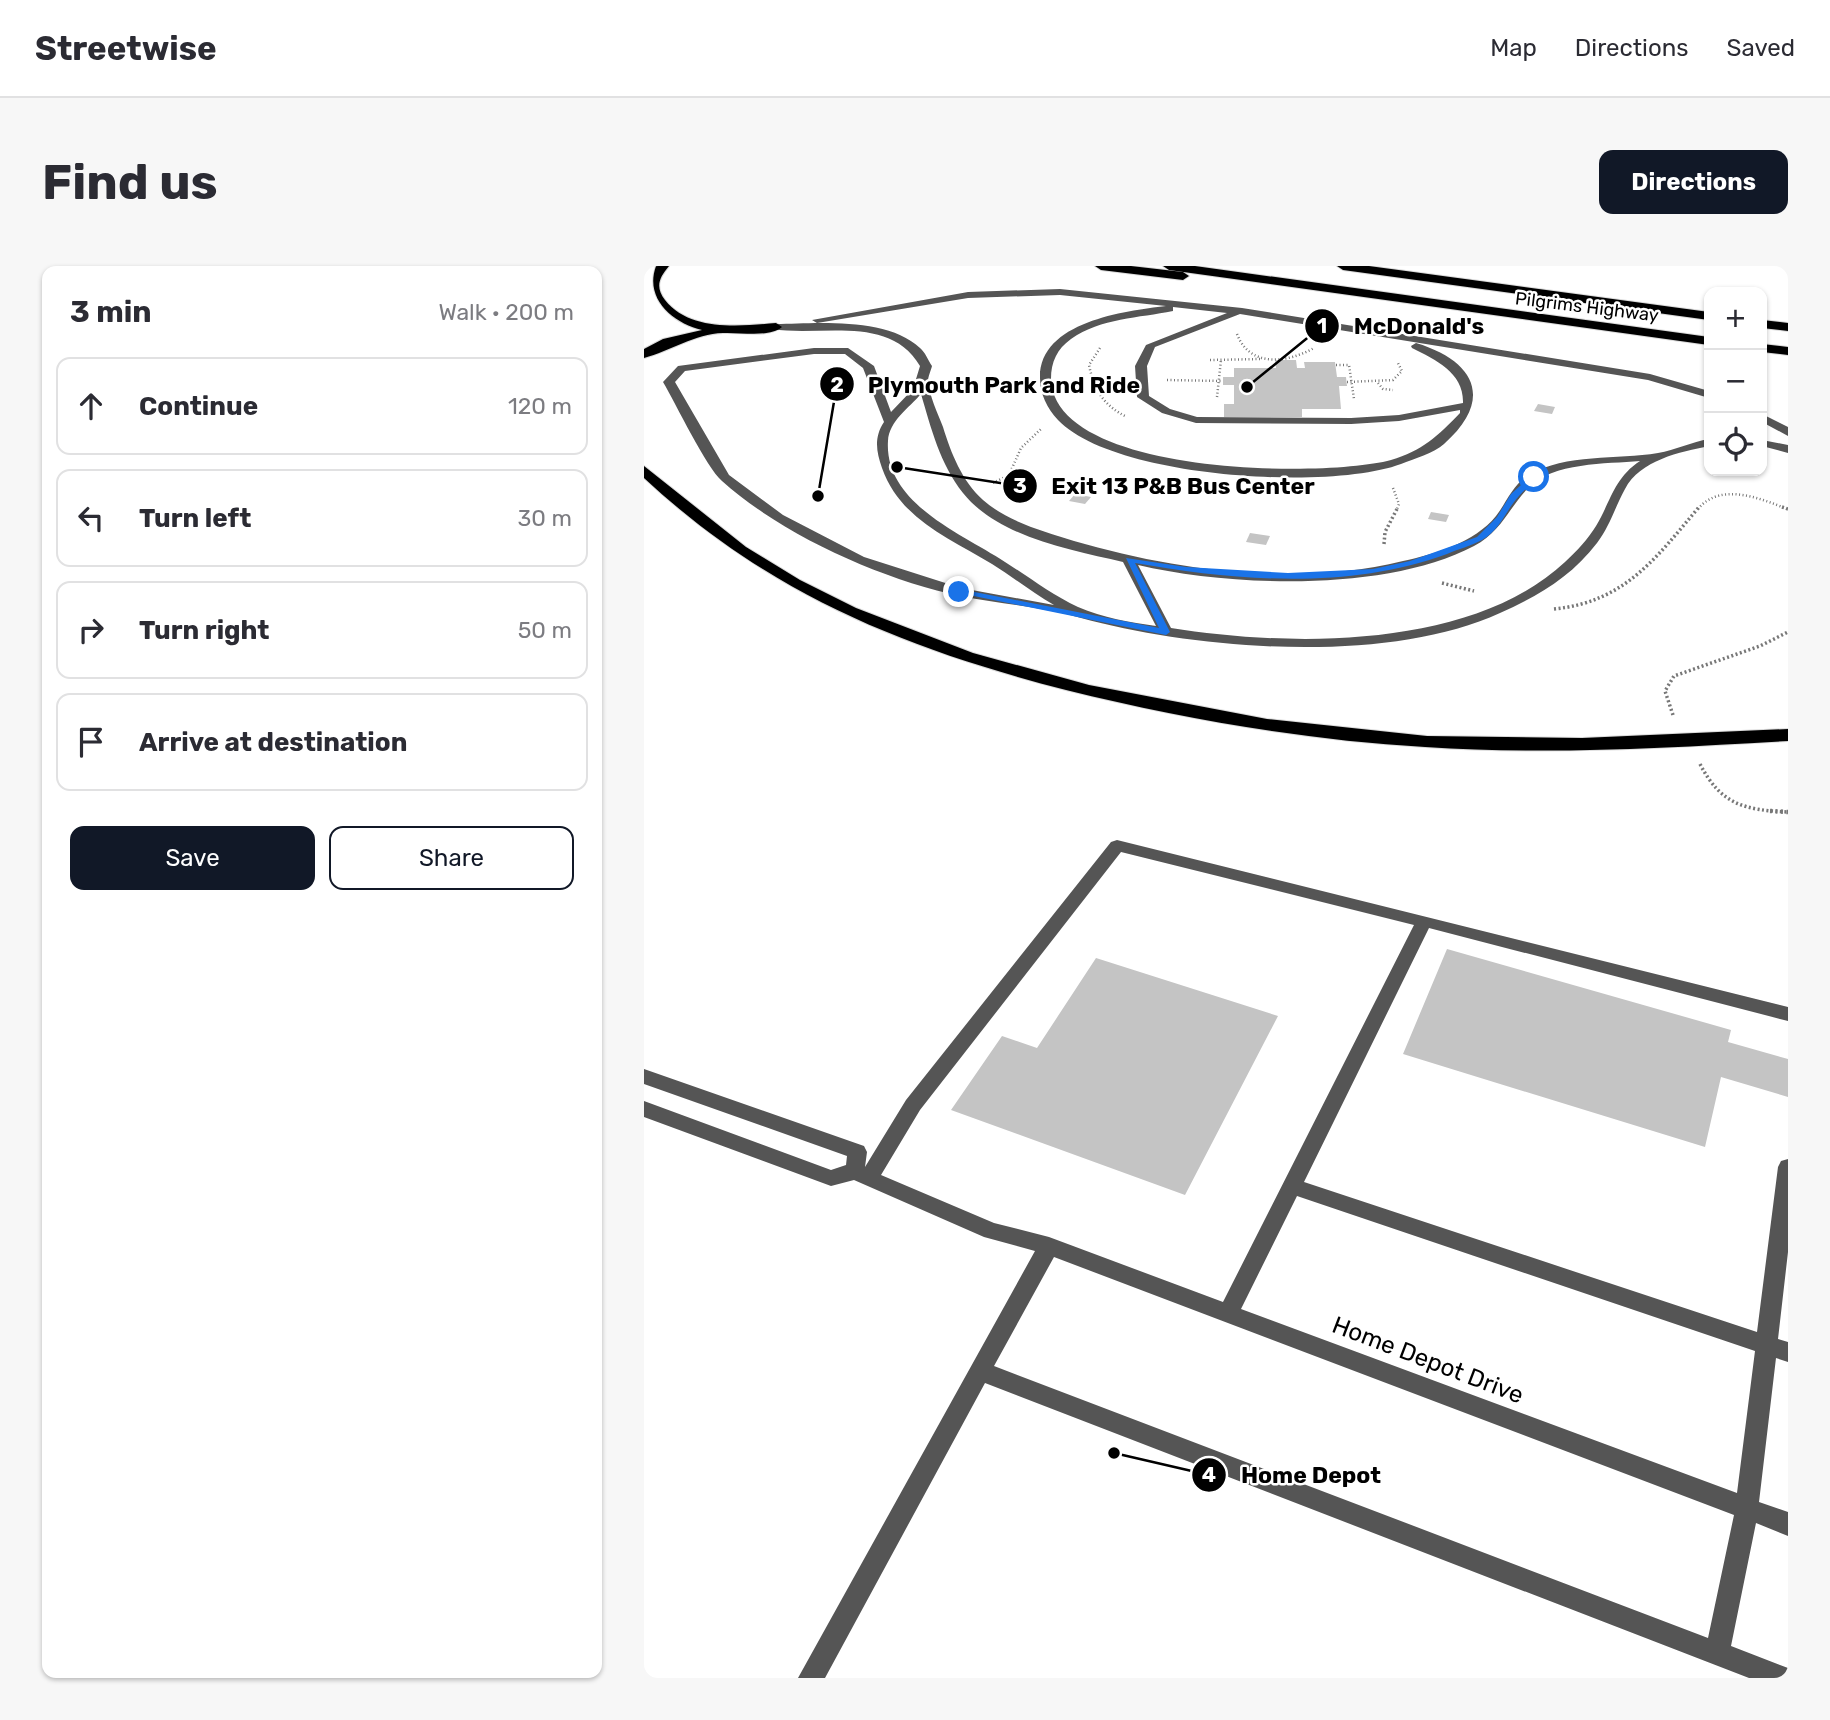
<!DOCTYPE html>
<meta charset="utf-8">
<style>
:root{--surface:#fff;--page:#f7f7f7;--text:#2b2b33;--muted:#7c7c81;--line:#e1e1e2;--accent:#111827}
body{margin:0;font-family:Rubik,sans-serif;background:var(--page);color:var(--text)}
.controls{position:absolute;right:21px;top:21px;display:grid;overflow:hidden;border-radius:14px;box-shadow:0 2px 5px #0004}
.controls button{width:63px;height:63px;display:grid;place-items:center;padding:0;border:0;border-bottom:2px solid var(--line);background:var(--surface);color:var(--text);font:35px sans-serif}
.stop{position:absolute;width:21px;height:21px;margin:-16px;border:5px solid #1a73e8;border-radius:50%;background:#fff}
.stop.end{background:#1a73e8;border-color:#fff;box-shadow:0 2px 7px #0008}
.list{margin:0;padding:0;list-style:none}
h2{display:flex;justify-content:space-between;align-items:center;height:91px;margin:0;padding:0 28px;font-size:30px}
h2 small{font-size:23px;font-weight:400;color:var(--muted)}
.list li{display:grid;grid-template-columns:46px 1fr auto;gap:21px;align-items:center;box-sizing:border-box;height:98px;margin:0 14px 14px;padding:0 14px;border:2px solid var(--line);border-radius:14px}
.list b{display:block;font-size:26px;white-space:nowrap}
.list em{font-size:23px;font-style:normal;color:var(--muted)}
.actions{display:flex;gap:14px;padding:21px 28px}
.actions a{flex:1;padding:16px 0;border:2px solid var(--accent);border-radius:14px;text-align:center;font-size:24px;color:var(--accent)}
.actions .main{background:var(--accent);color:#fff}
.icon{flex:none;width:38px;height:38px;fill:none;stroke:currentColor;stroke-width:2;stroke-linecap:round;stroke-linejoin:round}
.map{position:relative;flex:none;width:1144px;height:1412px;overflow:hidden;border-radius:14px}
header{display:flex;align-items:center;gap:42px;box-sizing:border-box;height:98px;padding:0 35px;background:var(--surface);border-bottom:2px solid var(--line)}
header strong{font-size:33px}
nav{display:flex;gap:38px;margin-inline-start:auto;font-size:24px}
.intro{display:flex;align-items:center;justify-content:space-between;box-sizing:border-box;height:168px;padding:0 42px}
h1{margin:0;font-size:49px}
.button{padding:18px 32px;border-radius:14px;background:var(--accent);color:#fff;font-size:24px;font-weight:700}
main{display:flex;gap:42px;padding:0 42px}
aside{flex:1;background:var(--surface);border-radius:14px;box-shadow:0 2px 5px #0004}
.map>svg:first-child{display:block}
.building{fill:#c4c4c4}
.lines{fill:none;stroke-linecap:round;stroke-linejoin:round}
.highway-casing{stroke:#dbdbdb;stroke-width:2}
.path-far2{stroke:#777;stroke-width:2.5;stroke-dasharray:1 2.5;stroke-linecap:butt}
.path-far1{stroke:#777;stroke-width:3.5;stroke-dasharray:2 2.5;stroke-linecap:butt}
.path{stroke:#777;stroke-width:4.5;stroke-dasharray:2 3.5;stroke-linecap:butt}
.minor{fill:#555;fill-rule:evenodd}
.highway{fill:#000;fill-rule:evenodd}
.route{fill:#1a73e8}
.labels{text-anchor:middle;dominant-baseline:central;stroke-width:5;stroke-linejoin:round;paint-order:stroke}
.far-street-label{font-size:18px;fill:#000;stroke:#fff}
.near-street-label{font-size:24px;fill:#000;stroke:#fff}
.leader{fill:none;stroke:#000;stroke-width:2.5}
.callout-dot{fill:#000;stroke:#fff;stroke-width:2.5}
.mark-label{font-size:21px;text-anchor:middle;font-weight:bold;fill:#fff}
.callout-label{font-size:23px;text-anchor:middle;font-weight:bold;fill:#000;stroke:#fff;stroke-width:5;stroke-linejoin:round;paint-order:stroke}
</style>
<header>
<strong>Streetwise</strong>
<nav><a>Map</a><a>Directions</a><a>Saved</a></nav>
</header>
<div class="intro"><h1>Find us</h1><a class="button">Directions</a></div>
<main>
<aside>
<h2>3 min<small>Walk · 200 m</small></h2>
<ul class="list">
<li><svg class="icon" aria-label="ahead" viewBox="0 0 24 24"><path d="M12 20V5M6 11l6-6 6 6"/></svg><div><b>Continue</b></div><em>120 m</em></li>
<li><svg class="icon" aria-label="left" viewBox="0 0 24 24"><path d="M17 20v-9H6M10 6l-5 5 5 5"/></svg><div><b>Turn left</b></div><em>30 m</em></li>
<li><svg class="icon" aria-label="right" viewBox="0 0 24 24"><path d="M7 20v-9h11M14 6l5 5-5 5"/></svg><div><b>Turn right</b></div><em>50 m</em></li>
<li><svg class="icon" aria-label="arrive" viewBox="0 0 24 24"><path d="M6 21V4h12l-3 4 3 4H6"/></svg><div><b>Arrive at destination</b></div></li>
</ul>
<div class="actions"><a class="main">Save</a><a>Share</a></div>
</aside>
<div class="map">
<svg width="1144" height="1412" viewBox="0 0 1144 1412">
<rect width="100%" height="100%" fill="#fff"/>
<g class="building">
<path d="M631 94H652L653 102H661L660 96H691L693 111H702L703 120H695L697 143H658V151H580V138H590V119H579V111H590V102H632Z"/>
<path d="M894 138 911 141 908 148 890 145Z"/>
<path d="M431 228 447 231 441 238 425 235Z"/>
<path d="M787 246 805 249 802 256 784 253Z"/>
<path d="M606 267 626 270 622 279 602 276Z"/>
<path d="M803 683 1087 764 1084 776 1144 793V831L1077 811 1061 881 759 788Z"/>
<path d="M452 692 634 750 541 929 307 844 358 770 393 782Z"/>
</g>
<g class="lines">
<g class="highway-casing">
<g id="highway">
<path d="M25 0C15 12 11 21 21 34 46 66 97 60 132 57L138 61C125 72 96 66 79 67 51 68 26 85 0 92V83L19 73 58 64C29 57 0 33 12 0Z"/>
<path d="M451 0H487L539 6 545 10 539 14 457 4Z"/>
<path d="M519 0H551L1065 71V79L525 4Z"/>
<path d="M693 0H725L1065 46V54L699 4Z"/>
<path d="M1118 54 1144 57V65L1118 62Z"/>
<path d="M1118 78 1144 81V89L1118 86Z"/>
<path d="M0 200 102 281 156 314 212 342 329 387 445 419 623 453 783 470 938 472 1144 463V475C1023 482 902 489 781 481 660 474 540 453 422 424 259 382 125 328 0 212Z"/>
</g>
</g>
<g class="path-far2">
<path d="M593 68C606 102 643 97 670 82"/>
<path d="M456 82 445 99C450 124 460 140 483 151"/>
<path d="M566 94 617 93"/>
<path d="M692 99H705L710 133"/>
<path d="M523 114 579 115"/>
<path d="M703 116 749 114 758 105 754 97"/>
<path d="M734 117 739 123 749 124"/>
<path d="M449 121 472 118"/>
<path d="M573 131 577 94"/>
<path d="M349 217 365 209 377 182 397 163"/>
<path d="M749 222 755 238 753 243"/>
<path d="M1054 243C1076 216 1116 232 1143 243"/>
</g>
<g class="path-far1">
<path d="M1138 241 1144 243"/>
<path d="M740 278 741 266 754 241"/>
<path d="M798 317 830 325"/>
<path d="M910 343C981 336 1012 292 1055 241"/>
<path d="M1029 449 1021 425 1030 410 1116 380 1144 366"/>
<path d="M1056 498C1077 539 1101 544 1144 546"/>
</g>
<path class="path" d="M1126 545 1144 546"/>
<g class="minor">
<path d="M416 23 598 42 1006 108 1065 125V132L1004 114 596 48 511 81 503 100 505 130 526 143 553 151 707 152 755 149 819 137C820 107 792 94 768 82L767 80 772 77C832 95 850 134 800 178 790 187 770 193 757 198 685 225 469 212 414 154 403 142 396 128 396 112 395 56 480 45 522 40L416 29 324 32 173 57 168 54 324 26ZM529 41 583 47 502 79 491 100 493 131 518 147 552 157 707 158 755 155 816 144V147C794 170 778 185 747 194 680 212 410 210 407 113 407 96 413 83 427 73 457 52 495 52 529 45Z"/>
<path d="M132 58C173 57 244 51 276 82 281 86 284 94 288 100 287 104 284 111 284 115 285 129 294 148 299 161 307 187 318 215 339 234 364 256 399 265 430 275 534 305 652 321 759 295 791 288 830 277 852 250 863 236 869 218 885 209 922 187 973 194 1014 187 1031 184 1048 176 1065 173V180C1036 186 996 194 981 223 971 241 966 260 953 277 927 311 894 330 856 347 742 399 555 384 437 352 399 341 356 338 317 330 239 314 138 269 78 215 62 201 32 138 19 116L34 100 170 82H204L230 100 247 146 269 123 276 100C246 48 177 71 128 63L127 61ZM170 88H201L219 102 240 156C230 171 232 185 238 202 256 253 305 272 348 298 369 311 389 327 410 339L317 322 220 291 139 249 85 209 31 116 41 105ZM277 128C287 162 296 198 319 227 354 271 427 284 479 296L512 360C486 356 459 352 434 341 408 329 385 311 361 296 319 268 240 238 244 175 245 155 265 142 277 128ZM996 195C970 212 967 235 952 260 944 273 933 285 921 296 827 384 646 381 527 362L494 299C588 321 743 326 830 280 857 266 864 243 884 222 909 196 962 198 996 195Z"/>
<path d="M1118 148 1144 161V170L1118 156Z"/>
<path d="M1118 174 1144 179V187L1118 180Z"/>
<path d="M473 574 1144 741V755L785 662 660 916 1113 1066 1134 901 1137 895 1144 893V986L1134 1073 1144 1076V1096L1132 1092 1115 1236 1144 1246V1270L1112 1257 1087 1380 1144 1402V1412H1105L341 1117 181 1412H154L391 985 340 971 210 914 187 920 0 851V835L187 904 202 899 203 890 0 818V803L220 880 223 886 221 901 262 834 467 576ZM477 586 770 659 579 1036 405 971 350 957 237 909 276 844ZM653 930 1111 1085 1093 1227 597 1043ZM410 991 1090 1249 1064 1372 350 1100Z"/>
</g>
<use href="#highway" class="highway"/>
</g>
<path class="route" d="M887 210 894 211C888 218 881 223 875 230 862 244 856 264 838 274 827 280 814 283 803 288 704 324 593 315 491 297L526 366 522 369 310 326 315 323 515 362 482 292 542 301 644 307 729 303 766 295 833 271 853 251 867 228Z"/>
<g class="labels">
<g class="far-street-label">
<text transform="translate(943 41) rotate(7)">Pilgrims Highway</text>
</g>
<g class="near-street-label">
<text transform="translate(784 1094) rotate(21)">Home Depot Drive</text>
</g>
</g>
<path class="leader" d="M603 121L678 60M174 230L193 118M253 201L376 220M470 1187L565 1209"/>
<g class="callout-dot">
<circle cx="603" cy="121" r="7"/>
<circle cx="174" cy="230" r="7"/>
<circle cx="253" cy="201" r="7"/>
<circle cx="470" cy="1187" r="7"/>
<circle cx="678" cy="60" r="18"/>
<circle cx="193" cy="118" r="18"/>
<circle cx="376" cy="220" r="18"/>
<circle cx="565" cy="1209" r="18"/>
</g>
<g class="mark-label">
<text x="678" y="67">1</text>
<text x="193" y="126">2</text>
<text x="376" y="227">3</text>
<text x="565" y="1216">4</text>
</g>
<g class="callout-label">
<text x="775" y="68">McDonald's</text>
<text x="360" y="127">Plymouth Park and Ride</text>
<text x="539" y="228">Exit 13 P&amp;B Bus Center</text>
<text x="667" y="1217">Home Depot</text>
</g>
</svg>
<div class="controls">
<button>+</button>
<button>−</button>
<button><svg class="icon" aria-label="locate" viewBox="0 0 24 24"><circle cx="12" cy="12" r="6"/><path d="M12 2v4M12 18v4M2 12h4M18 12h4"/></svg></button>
</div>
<div class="stop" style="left:890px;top:211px"></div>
<div class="stop end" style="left:315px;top:326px"></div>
</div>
</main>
